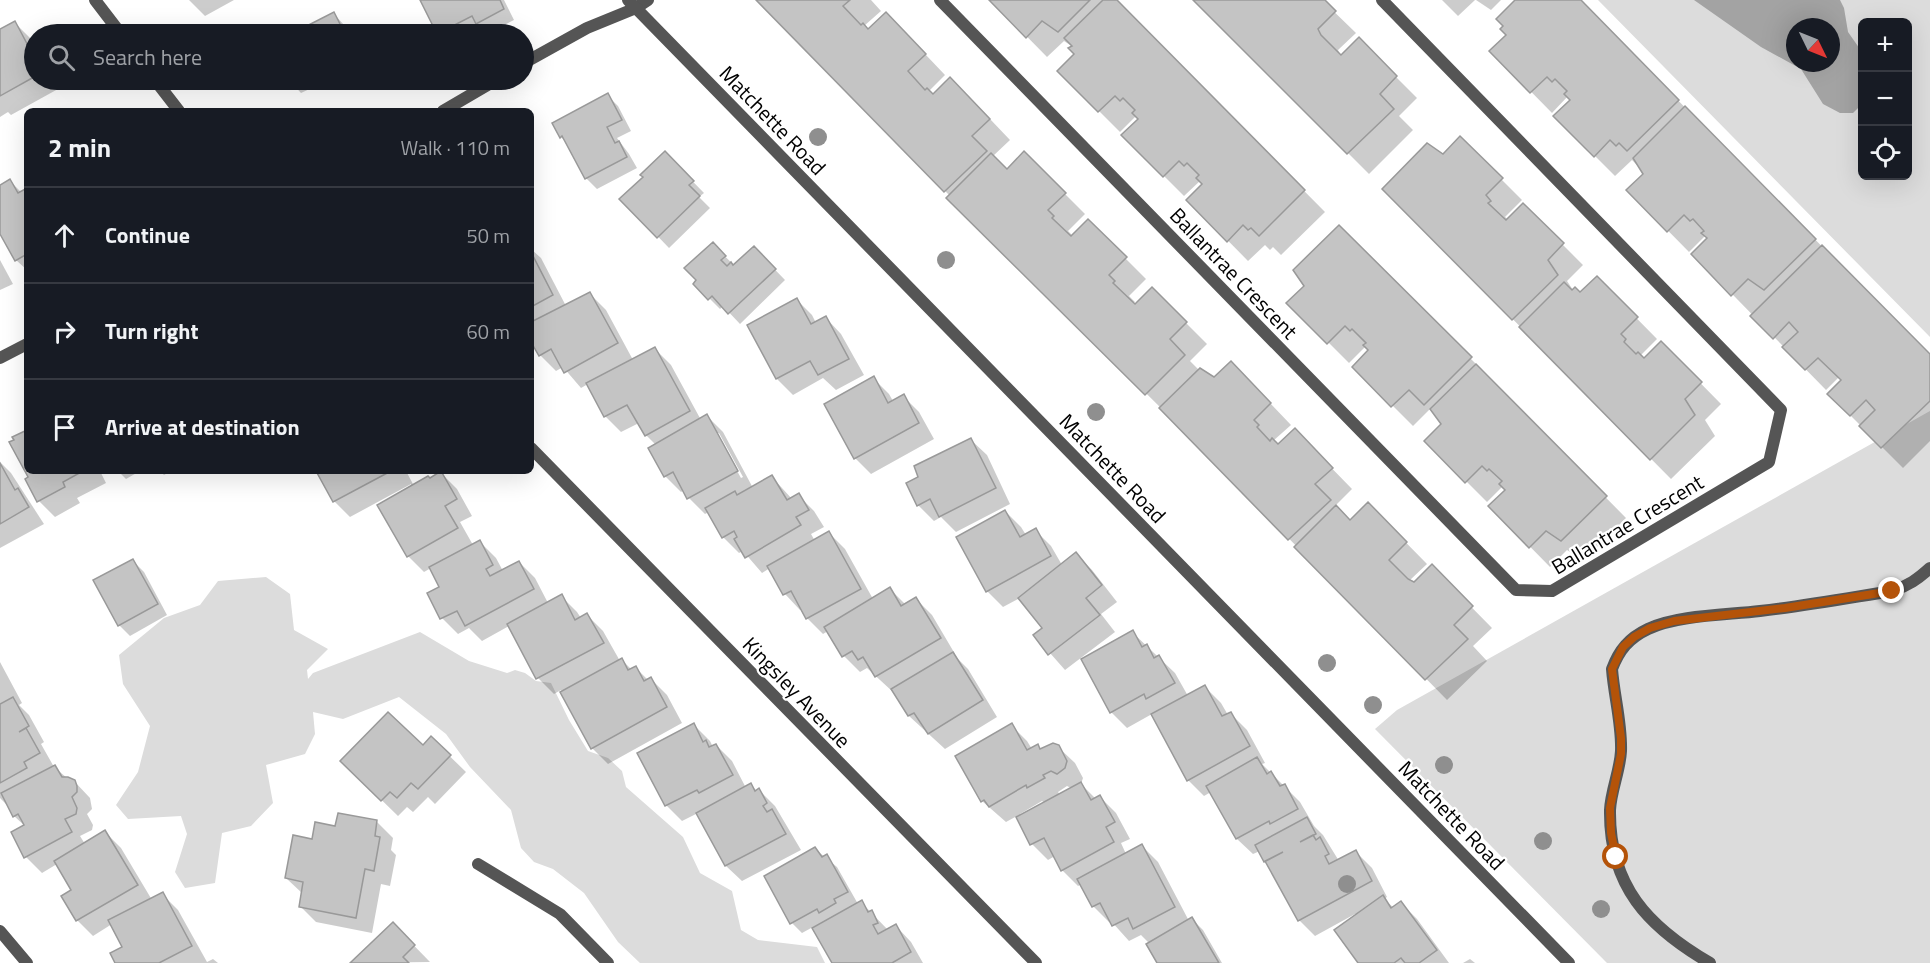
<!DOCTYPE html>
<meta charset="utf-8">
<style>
:root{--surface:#171b24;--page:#242831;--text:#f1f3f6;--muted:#9ea1a6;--line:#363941}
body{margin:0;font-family:"Titillium Web",sans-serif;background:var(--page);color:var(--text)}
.controls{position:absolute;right:18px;top:18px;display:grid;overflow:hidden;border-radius:9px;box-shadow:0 6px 24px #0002}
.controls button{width:54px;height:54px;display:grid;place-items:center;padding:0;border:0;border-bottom:2px solid var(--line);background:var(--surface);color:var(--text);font:30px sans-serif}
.compass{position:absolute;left:1786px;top:18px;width:54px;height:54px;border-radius:50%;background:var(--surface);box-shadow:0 6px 24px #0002;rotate:133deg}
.stop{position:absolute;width:18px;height:18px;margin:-14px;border:4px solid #b45309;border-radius:50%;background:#fff}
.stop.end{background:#b45309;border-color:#fff;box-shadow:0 2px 6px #0008}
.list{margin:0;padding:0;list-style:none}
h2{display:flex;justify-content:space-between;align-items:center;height:78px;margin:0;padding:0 24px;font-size:26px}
h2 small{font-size:20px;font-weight:400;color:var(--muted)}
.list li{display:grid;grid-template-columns:39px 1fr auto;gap:18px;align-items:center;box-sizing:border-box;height:96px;padding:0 24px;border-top:2px solid var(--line)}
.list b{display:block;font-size:22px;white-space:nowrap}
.list em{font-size:20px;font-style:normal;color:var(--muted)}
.icon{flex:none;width:33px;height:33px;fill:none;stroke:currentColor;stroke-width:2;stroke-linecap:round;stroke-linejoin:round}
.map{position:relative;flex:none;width:1930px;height:963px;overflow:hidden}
.search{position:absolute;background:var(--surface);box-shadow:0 6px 24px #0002;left:24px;top:24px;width:510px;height:66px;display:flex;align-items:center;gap:15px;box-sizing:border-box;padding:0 21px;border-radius:33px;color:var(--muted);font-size:22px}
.panel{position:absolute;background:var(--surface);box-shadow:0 6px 24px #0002;left:24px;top:108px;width:510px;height:366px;border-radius:9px}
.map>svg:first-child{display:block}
.green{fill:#dcdcdc;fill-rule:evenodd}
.water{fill:#a3a3a3;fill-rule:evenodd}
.shadow{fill:#0003;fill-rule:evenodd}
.building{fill:#c4c4c4;stroke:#999;stroke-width:1.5}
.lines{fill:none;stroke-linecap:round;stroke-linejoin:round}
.service{stroke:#555;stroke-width:12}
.minor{stroke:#555;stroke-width:12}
.tertiary{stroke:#555;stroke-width:12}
.tree{fill:#8f8f8f}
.route{stroke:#b45309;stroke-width:8}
.labels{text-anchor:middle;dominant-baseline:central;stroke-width:4.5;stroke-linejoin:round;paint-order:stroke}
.street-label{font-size:21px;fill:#000;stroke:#fff}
</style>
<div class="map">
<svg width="1930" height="963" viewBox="0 0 1930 963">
<rect width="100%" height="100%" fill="#fff"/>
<g class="green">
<path d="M1598 0H1930V337ZM1862 22H1908V176H1862ZM1795 27H1831V63H1795Z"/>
<path d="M1930 411V963H1607L1375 729 1397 710Z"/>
<path d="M266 577 290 594 294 630 328 649 307 670 308 679 313 673 420 632 469 661 507 673 515 670 525 673 536 681 551 683 569 720 588 751 608 758 622 771 626 787 683 837 700 873 732 891 741 930 758 940 817 947 825 963H640L618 942 584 893 553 869 534 862 521 848 511 810 470 767 446 734 399 697 343 719 313 712 315 734 305 754 266 765 273 803 251 826 222 833 215 883 185 888 175 872 187 834 181 816 128 819 116 805 138 772 150 726 123 684 119 655 164 618 200 605 218 581Z"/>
</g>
<path class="water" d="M1694 0H1840L1844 8 1848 32 1862 52V104L1853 113H1840L1823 104 1801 69 1761 47ZM1795 27H1831V63H1795Z"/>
<g class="shadow">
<path d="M189 0H234L205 16Z"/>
<path d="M421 0H504L514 20 487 34 481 28 468 34H440Z"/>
<path d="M758 0H871L881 11 864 26 869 31 907 35 945 75 929 91 933 95 971 99 1010 140 992 157 1007 171 1024 153 1085 214 1068 231 1073 236 1088 221 1146 279 1129 296 1135 302 1132 304 1135 306 1152 289 1207 344 1190 361 1199 370 1215 379 1252 384 1291 425 1273 441 1278 446 1315 451 1352 489 1335 506 1350 522 1368 504 1427 564 1409 581 1414 584 1432 567 1492 628 1473 646 1487 661 1447 700 1167 414 949 198 950 196Z"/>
<path d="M991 0H1115L1325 212 1281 255 1273 247 1270 250 1265 245 1248 261 1188 200 1204 184 1201 180 1184 196 1123 135 1140 119 1136 116 1120 132 1059 71 1076 54 1073 47 1064 41 1047 57Z"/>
<path d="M1195 0H1322L1356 33 1338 50 1341 57 1359 40 1417 98 1399 116 1413 130 1369 174Z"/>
<path d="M1442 0H1475L1458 16Z"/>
<path d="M1476 0H1501L1491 10Z"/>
<path d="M1517 0H1579L1930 356V441L1903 468 1829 394 1843 380 1839 377 1826 390 1693 254 1709 238 1706 235 1689 252 1628 190 1645 174 1639 165 1638 166 1632 160 1615 176 1555 116 1572 100 1568 96 1552 113 1491 51 1508 35Z"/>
<path d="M334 14 344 25 349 34H294Z"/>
<path d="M15 23 31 39 34 46V80H53L58 89 11 115 8 112 0 117V31Z"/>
<path d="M289 80H340L322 89 318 85 301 93Z"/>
<path d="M607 95 618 106 631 131 617 138 629 154 637 168 597 189 586 178 567 143 561 137 554 123Z"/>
<path d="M1460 138 1522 200 1505 217 1509 220 1523 205 1583 265 1567 281 1573 290 1580 294 1597 278 1657 339 1640 356 1644 360 1661 343 1721 404 1705 420 1715 436 1671 479 1384 189 1443 156Z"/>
<path d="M665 153 704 193 699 197 710 208 669 248 622 199Z"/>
<path d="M10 181 22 193 27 190V270L16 260 0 231V186Z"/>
<path d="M1339 227 1491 379 1490 380 1626 518 1583 561 1567 550 1550 567 1490 506 1507 490 1503 486 1487 502 1426 441 1443 424 1430 409 1413 426 1354 367 1371 350 1366 346 1349 363 1289 303 1306 286Z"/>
<path d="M712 244 735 266 754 248 785 280 740 324 723 306 720 309 695 284Z"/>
<path d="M531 249 541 258 566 306 590 294 606 310 633 360 655 349 671 365 701 420 707 416 723 432 753 488 772 477 792 499 798 495 814 511 824 527 811 534 815 541 829 533 845 549 873 599 890 589 906 605 916 599 932 615 955 654 954 655 968 669 997 717 945 749 909 716 894 691 893 692 867 668 860 672 844 656 828 631 823 634 807 618 803 609 800 610 785 594 770 568 762 573 743 551 739 553 723 537 709 512 705 514 689 498 684 490 681 492 665 476 656 445 646 435 639 423 621 432 605 416 588 384 581 388 563 367 556 371 540 355 531 339ZM716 433H719L743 477 741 478Z"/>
<path d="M0 260 13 284 0 290Z"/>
<path d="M796 299 812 315 816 323 826 318 841 334 864 375 836 390 823 378 793 395 777 379 749 325Z"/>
<path d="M873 378 889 394 893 401 903 396 919 412 934 439 871 474 855 458Z"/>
<path d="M27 432V471H100L106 483 77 498 80 503 55 517 39 501 30 478 11 443Z"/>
<path d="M971 440 987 455 1010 504 956 532 941 517 934 521 918 505 920 477Z"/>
<path d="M0 462 11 473 44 524 0 548Z"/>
<path d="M118 471H140L126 479Z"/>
<path d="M160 471H171L164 475Z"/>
<path d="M320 471H406L414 486 441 473 457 489 472 516 460 522 473 545 480 542 496 558 503 571 519 562 535 578 548 603 561 596 577 612 581 618 587 615 603 631 620 661 622 660 632 670 636 668 648 680 651 679 667 695 682 723 608 764 592 748 561 690 554 694 538 678 509 626 482 641 469 628 458 634 442 618 441 587 431 568 424 572 408 556 411 484 350 517 334 501Z"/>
<path d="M1005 511 1021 527 1026 535 1035 530 1051 546 1062 565 1076 554 1092 570 1117 602 1101 614 1115 632 1065 670 1035 636 1044 628 1020 598 1003 607 987 591Z"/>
<path d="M133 561 144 572 167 615 130 636 119 625Z"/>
<path d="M1132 632 1175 673 1188 696 1205 687 1221 703 1228 715 1231 714 1247 730 1265 763 1262 764 1300 802 1314 826 1323 835 1339 861 1356 852 1372 868 1387 897 1384 899 1394 908 1401 903 1417 919 1449 963H1360L1355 914 1315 936 1299 920 1260 851 1253 854 1237 839 1211 792 1204 796 1188 780 1152 714 1127 728 1111 712Z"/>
<path d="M0 662 22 703 19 705 29 715 44 742 41 744 54 767 67 778 74 781 90 798 92 809 87 814 93 825 92 830 80 836 85 844 105 832 121 848 152 900 162 894 178 910 207 962 213 959 218 963H116L124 948 112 924 93 936 77 920 73 891 57 864 42 873 26 857 25 826 14 816 8 803 6 804 0 798Z"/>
<path d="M694 725 710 741 713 747 716 745 732 761 746 788 751 785 757 791 759 790 775 806 801 850 742 881 726 866 698 813 682 821 666 805 639 754Z"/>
<path d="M1011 725 1027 741 1032 749 1038 746 1041 750 1058 747 1075 763 1083 778 1081 784 1096 799 1100 797 1116 813 1130 839 1121 843 1126 854 1142 846 1158 862 1189 921 1192 919 1203 930 1222 963H1159L1150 944 1141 935 1129 941 1111 921 1109 922 1093 906 1082 884 1078 886 1062 870 1055 856 1048 860 1032 844 1017 816 1006 822 982 801ZM1067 786 1073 789 1060 795 1058 792ZM1042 801 1045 803 1021 816 1020 814Z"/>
<path d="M431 738 466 772 435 804 428 797 413 812 407 807 398 816 358 777 423 747Z"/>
<path d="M377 822 393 838 391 850 396 855 390 886 381 884 372 933 316 922 300 906 303 894 286 878 336 828Z"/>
<path d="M815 849 837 867 858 904 861 902 888 930 896 926 911 942 923 963H834L813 927 802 933 792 923Z"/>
<path d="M393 924 430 962 352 963Z"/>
<path d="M1470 959 1475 963H1463Z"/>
</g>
<g class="building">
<path d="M420 0H500L504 9 476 24 472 16 437 34Z"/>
<path d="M756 0H850L843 6 861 25 863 23 868 29 886 12 926 54 908 71 925 90 927 88 933 94 950 77 990 119 972 136 987 151 944 192Z"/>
<path d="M989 0H1090L1058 32 1042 21 1026 38Z"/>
<path d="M1103 0H1117L1305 190 1259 236 1251 228 1248 230 1243 225 1227 242 1186 200 1202 184 1196 178 1199 175 1187 163 1184 166 1179 161 1163 177 1121 135 1138 119 1132 113 1135 110 1123 98 1120 101 1115 96 1098 112 1057 71 1074 54 1068 48 1072 46 1064 38Z"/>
<path d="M1193 0H1325L1336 11 1318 29 1321 35 1341 55 1359 37 1397 76 1380 94 1394 109 1347 154Z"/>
<path d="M1515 0H1581L1679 100 1627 151 1619 143 1616 146 1610 140 1594 157 1553 116 1570 100 1564 94 1567 91 1555 79 1552 82 1547 77 1530 93 1489 51 1506 35 1500 29 1503 26 1496 19Z"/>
<path d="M334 12 345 34H291Z"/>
<path d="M15 21 34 57V77L0 96V29Z"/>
<path d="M608 93 622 120 607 127 615 143 619 141 627 157 585 179 562 136 560 138 552 123Z"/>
<path d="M1685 106 1816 239 1764 290 1748 279 1731 296 1691 254 1707 238 1701 233 1704 231 1693 219 1690 221 1684 215 1667 232 1626 190 1643 174 1633 158Z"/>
<path d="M1460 136 1503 178 1486 195 1491 201 1488 203 1506 220 1523 203 1564 243 1548 260 1558 275 1512 320 1382 189 1427 143 1443 154Z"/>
<path d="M665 151 694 181 689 185 700 196 657 238 619 199 643 177 640 175Z"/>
<path d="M1024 151 1066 193 1048 210 1054 216 1052 218 1071 236 1088 219 1127 257 1109 275 1115 281 1113 283 1135 304 1152 287 1187 322 1170 339 1185 355 1145 395 946 198 991 153 1007 169Z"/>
<path d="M10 179 18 193 27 188V254L15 261 0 234V185Z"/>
<path d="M1339 225 1472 357 1424 405 1409 390 1391 407 1352 367 1368 350 1363 345 1366 343 1352 329 1350 331 1345 326 1327 344 1286 303 1304 286 1293 270Z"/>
<path d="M713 242 726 256 721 260 727 266 731 262 733 265 754 246 776 269 728 314 712 296 708 300 693 284 696 280 684 268Z"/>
<path d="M1822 245 1930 354V401L1881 448 1859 426 1875 410 1866 400 1850 416 1827 394 1841 380 1818 358 1805 370 1782 347 1798 332 1789 322 1773 339 1750 316Z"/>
<path d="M531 252 553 295 531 307Z"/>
<path d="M1597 276 1638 317 1621 334 1626 339 1624 342 1636 354 1638 352 1644 358 1661 341 1702 382 1685 399 1695 415 1650 460 1519 327 1564 282 1572 290 1575 287 1580 292Z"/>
<path d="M590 292 618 343 564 373 551 349 539 356 531 342V322Z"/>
<path d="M797 298 811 324 826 316 849 359 818 375 810 361 776 379 747 325Z"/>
<path d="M655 347 690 411 645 436 627 405 604 417 586 383Z"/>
<path d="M1231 361 1271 403 1254 420 1259 425 1257 427 1270 441 1272 438 1278 444 1295 428 1333 468 1315 484 1331 500 1288 540 1159 408 1200 368 1214 377Z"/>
<path d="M1476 364 1607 496 1561 541 1546 531 1529 548 1488 506 1505 490 1499 484 1502 481 1489 469 1487 471 1482 466 1465 483 1424 441 1441 424 1430 409Z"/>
<path d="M874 376 888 403 904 394 919 423 854 459 824 404Z"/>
<path d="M707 414 738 471 687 499 673 472 664 477 648 448Z"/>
<path d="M27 430V471H83L63 482 65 487 37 502 25 479 28 477 9 442 14 440 12 437Z"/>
<path d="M971 438 996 488 939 517 930 499 917 506 906 483 918 477 914 466Z"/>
<path d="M0 463 15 490 18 488 29 507 0 524Z"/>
<path d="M316 471H391L333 502Z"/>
<path d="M441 471 457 499 445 506 458 528 407 557 377 505 428 476 430 478Z"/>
<path d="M772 475 787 500 799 493 809 510 796 517 801 525 745 558 734 539 737 537 734 531 722 538 705 508 735 491 737 495Z"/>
<path d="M1368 502 1407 542 1389 560 1408 579 1414 582 1432 564 1473 606 1454 625 1468 639 1425 680 1294 547 1336 505 1350 520Z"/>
<path d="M1005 510 1020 537 1036 528 1051 556 986 592 956 537Z"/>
<path d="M829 531 861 589 806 619 791 591 783 595 767 566Z"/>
<path d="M480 540 493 565 486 569 490 576 519 561 534 589 465 626 457 611 440 619 427 593 439 587 429 567Z"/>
<path d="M1076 552 1102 585 1086 598 1100 615 1048 655 1033 635 1042 628 1018 598Z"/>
<path d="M133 559 158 604 118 626 93 580Z"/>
<path d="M890 587 901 606 916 597 941 638 875 677 863 657 858 660 852 651 842 657 824 627Z"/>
<path d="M562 594 575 620 587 613 604 643 536 679 507 624Z"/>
<path d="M1133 630 1142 647 1147 644 1154 658 1159 655 1175 683 1146 699 1144 694 1110 713 1081 659Z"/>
<path d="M953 652 983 700 928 734 914 713 908 716 891 689Z"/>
<path d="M622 658 628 670 636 666 644 681 651 677 667 707 591 749 560 692Z"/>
<path d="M1205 685 1222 716 1231 712 1250 746 1187 781 1151 714Z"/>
<path d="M13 697 29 726 19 732 26 728 40 753 24 762 27 768 0 783V704Z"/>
<path d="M388 712 423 745 431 736 451 755 418 789 411 783 397 798 390 792 381 801 340 761Z"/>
<path d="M694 723 703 742 706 740 709 747 716 744 733 775 699 793 697 790 665 806 637 753Z"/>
<path d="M1012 723 1027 750 1038 744 1040 749 1053 743 1059 745 1067 761 1065 768 1057 774 1051 771 1043 775 1045 778 1027 788 1026 785 989 807 984 800 981 802 955 756Z"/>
<path d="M1257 757 1267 774 1271 771 1280 786 1285 784 1298 809 1270 824 1269 821 1236 839 1206 786Z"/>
<path d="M55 765 62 777H68L75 780 77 786V792L72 797 77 808 76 814 65 819 72 832 24 858 11 832 24 825 18 814 13 817 1 793Z"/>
<path d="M1081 782 1091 800 1100 795 1115 822 1106 827 1114 842 1061 871 1044 838 1030 845 1016 817Z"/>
<path d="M751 783 755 791 759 788 767 803 763 806 767 812 772 809 786 834 725 866 696 813Z"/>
<path d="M338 813 377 820 375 836 380 837 374 871 365 869 356 918 299 907 303 882 285 878 293 835 312 839 315 822 335 826Z"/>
<path d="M1307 817 1316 834 1300 842 1313 835 1316 840 1320 837 1329 854 1325 856 1329 864 1356 850 1372 881 1298 921 1265 861 1283 852 1264 862 1255 845Z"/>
<path d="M105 830 138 885 76 921 61 896 71 890 54 861Z"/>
<path d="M1142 844 1175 907 1133 929 1128 918 1112 926 1100 903 1092 907 1077 879Z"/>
<path d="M815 847 822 857 827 854 848 892 834 899 836 903 819 913 817 909 790 924 764 876Z"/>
<path d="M163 892 192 946 159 963H115L110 953 122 947 108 920Z"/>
<path d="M1383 895 1391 908 1401 901 1437 950 1419 963H1405L1401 958 1394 963H1358L1334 930Z"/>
<path d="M862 900 868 912 872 910 878 923 873 925 878 934 896 924 911 952 892 963H832L812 928Z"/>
<path d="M1192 917 1219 963H1157L1146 944Z"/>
<path d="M393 922 415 945 403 957 409 963H350Z"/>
</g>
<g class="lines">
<path class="service" d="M1710 963C1648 927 1609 886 1610 810 1611 790 1620 771 1621 751 1622 724 1614 696 1612 669 1619 650 1629 638 1648 629 1677 615 1727 615 1760 611 1804 606 1848 598 1892 591 1908 586 1918 579 1930 568"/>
<g class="minor">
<path d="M95 0 121 34"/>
<path d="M940 0 1516 590 1552 591 1769 462 1781 410 1382 0"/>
<path d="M524 63 587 28 636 8 648 0"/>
<path d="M155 80 179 111"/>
<path d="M443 111 496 80"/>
<path d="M0 358 27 344"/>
<path d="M531 448 1036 963"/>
<path d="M478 864 560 914 608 963"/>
<path d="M0 931 27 963"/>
</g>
<path class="tertiary" d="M628 0 1569 963"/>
</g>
<g class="tree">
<circle cx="818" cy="137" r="9"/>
<circle cx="946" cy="260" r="9"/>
<circle cx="1096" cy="412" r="9"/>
<circle cx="1327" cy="663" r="9"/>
<circle cx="1373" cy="705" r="9"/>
<circle cx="1444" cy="765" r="9"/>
<circle cx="1543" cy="841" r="9"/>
<circle cx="1347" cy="884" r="9"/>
<circle cx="1601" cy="909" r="9"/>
</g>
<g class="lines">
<path class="route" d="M1616 857 1611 833 1610 808 1621 754V738L1612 669 1623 647 1634 637 1650 628 1674 621 1785 608 1892 591"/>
</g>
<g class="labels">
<g class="street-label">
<text transform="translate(773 120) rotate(46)">Matchette Road</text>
<text transform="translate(1234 273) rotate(46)">Ballantrae Crescent</text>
<text transform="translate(1113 468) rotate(46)">Matchette Road</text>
<text transform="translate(1627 524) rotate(-31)">Ballantrae Crescent</text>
<text transform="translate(797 692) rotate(46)">Kingsley Avenue</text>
<text transform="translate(1452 815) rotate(46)">Matchette Road</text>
</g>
</g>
</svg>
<div class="controls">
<button>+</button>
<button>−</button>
<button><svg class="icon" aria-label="locate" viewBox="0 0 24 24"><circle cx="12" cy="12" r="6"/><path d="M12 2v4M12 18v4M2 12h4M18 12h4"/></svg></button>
</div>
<svg class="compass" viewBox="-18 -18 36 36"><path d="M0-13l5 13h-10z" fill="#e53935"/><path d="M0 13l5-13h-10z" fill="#9ea1a6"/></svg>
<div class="stop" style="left:1616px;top:857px"></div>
<div class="stop end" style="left:1892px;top:591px"></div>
<div class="search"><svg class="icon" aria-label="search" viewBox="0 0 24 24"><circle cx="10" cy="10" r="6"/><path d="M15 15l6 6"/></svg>Search here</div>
<section class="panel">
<h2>2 min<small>Walk · 110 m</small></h2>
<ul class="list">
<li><svg class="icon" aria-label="ahead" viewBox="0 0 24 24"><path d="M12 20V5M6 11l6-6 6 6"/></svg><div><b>Continue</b></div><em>50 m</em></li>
<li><svg class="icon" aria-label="right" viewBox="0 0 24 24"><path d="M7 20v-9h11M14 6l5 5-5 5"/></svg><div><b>Turn right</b></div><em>60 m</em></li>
<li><svg class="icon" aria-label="arrive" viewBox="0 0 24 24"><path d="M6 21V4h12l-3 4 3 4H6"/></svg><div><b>Arrive at destination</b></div></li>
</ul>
</section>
</div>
